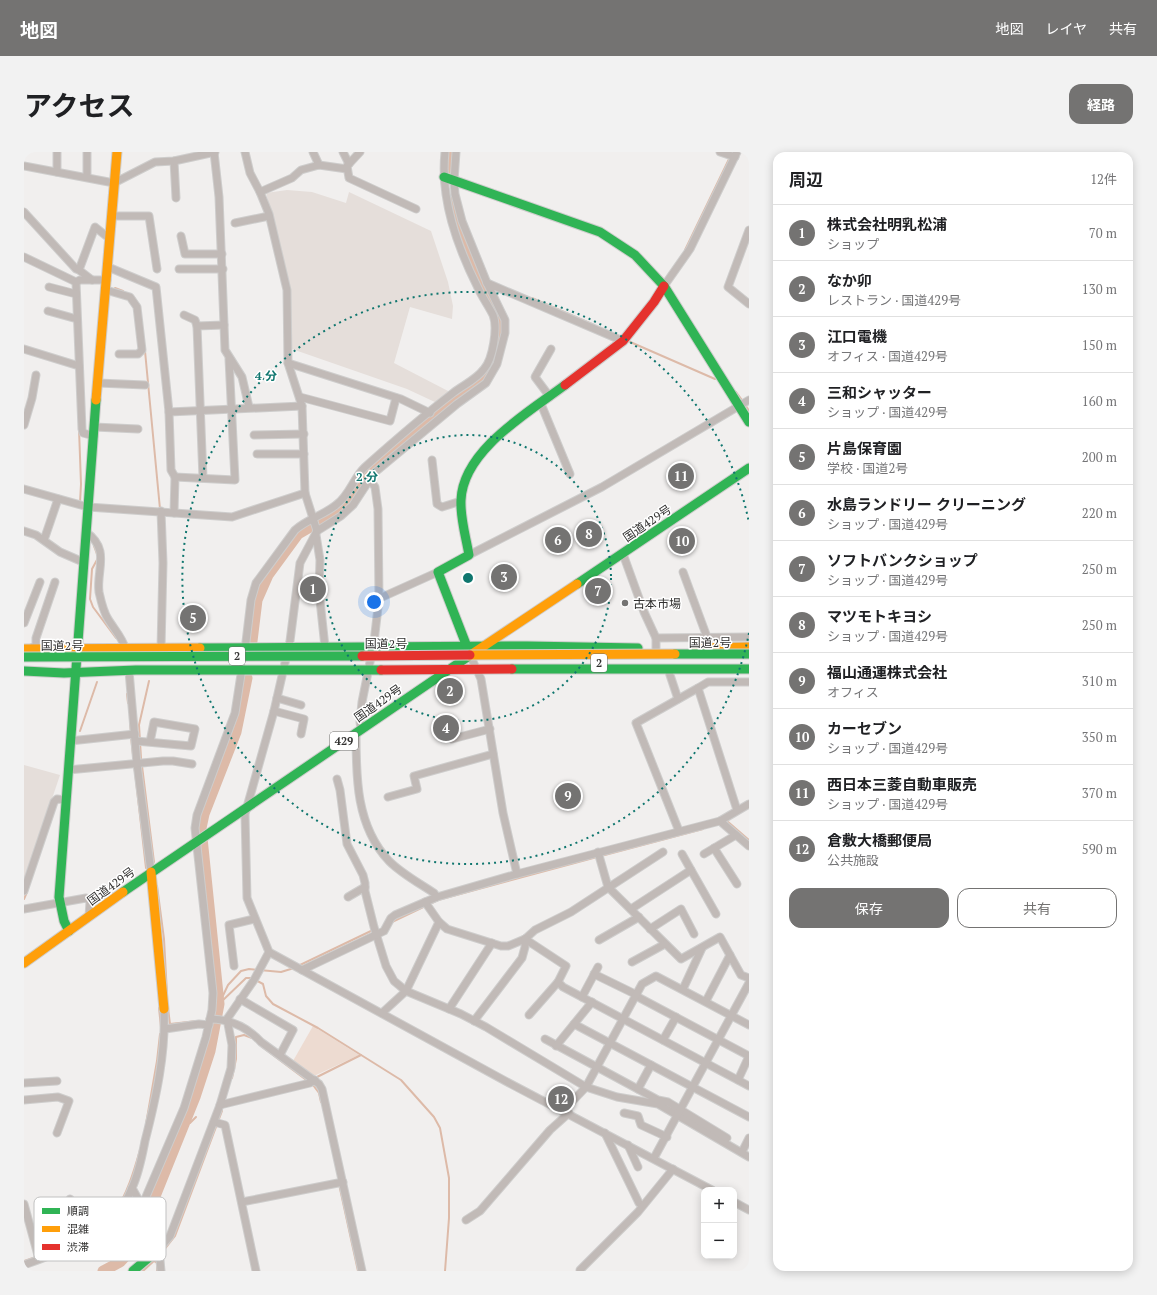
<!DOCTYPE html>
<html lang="ja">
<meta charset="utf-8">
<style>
:root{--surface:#fff;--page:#f2f2f2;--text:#202124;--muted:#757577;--line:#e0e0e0;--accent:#747372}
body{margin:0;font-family:"PT Serif","Noto Sans JP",serif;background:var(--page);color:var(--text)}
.controls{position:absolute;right:12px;bottom:12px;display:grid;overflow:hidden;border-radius:8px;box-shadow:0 2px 10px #0003}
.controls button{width:36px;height:36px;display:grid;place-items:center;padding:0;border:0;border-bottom:1px solid var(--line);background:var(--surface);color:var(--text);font:20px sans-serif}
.you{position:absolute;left:350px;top:450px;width:14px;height:14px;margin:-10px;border:3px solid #fff;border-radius:50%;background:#1a73e8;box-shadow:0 0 0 6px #1a73e833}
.badge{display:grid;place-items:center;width:26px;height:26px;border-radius:50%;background:var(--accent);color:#fff;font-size:13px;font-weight:700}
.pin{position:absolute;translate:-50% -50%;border:2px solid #fff;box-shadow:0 1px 4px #0006}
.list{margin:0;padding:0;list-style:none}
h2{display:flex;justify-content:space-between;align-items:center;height:52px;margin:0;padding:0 16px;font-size:17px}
h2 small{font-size:13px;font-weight:400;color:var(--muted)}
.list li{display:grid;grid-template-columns:26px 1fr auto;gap:12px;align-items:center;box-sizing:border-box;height:56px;padding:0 16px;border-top:1px solid var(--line)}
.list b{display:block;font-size:15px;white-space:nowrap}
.list p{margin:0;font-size:13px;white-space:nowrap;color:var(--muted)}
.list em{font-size:13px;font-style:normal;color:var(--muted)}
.actions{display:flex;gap:8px;padding:12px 16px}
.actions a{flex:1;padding:9px 0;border:1px solid var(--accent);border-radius:12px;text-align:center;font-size:14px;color:var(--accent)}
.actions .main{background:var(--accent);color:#fff}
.map{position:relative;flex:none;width:725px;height:1119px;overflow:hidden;border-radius:12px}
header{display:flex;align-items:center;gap:24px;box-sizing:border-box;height:56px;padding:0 20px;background:var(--accent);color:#fff}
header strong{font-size:19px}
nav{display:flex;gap:22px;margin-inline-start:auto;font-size:14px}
.intro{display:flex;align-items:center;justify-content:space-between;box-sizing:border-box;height:96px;padding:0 24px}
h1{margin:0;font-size:28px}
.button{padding:10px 18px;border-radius:12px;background:var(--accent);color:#fff;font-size:14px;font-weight:700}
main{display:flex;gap:24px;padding:0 24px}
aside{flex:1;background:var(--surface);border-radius:12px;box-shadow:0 2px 10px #0003}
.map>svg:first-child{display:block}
.built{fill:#e5deda}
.green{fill:#eddbd1}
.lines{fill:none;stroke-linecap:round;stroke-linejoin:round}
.stream{stroke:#ddbaa8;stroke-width:2}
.river{stroke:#ddbaa8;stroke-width:11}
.street-casing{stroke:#cecdcc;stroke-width:9}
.fast-casing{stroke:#cecdcc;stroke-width:11}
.slow-casing{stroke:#cecdcc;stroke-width:11}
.jam-casing{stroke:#cecdcc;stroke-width:11}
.street{stroke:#c1bab7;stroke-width:7}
.fast{stroke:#30b455;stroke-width:9}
.slow{stroke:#ff9f0a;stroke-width:9}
.jam{stroke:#e5322d;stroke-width:9}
.fast-bridge-casing{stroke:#cecdcc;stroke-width:11;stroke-linecap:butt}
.slow-bridge-casing{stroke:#cecdcc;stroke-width:11;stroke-linecap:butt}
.jam-bridge-casing{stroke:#cecdcc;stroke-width:11;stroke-linecap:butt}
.fast-bridge{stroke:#30b455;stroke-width:9}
.slow-bridge{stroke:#ff9f0a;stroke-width:9}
.jam-bridge{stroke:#e5322d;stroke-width:9}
.ring{fill:none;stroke:#0f766e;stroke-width:2;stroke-dasharray:2 4}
.poi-dot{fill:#747372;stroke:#fff;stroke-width:1.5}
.labels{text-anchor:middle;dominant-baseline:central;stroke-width:3;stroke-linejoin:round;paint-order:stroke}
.shield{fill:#fff;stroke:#6f6e6d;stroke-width:1}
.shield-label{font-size:11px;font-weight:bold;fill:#31302f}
.street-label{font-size:12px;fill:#31302f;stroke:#fff}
.poi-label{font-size:12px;fill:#31302f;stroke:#fff;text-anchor:start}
.key{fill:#fff;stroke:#c1c1c1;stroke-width:1}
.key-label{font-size:11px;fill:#31302f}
.centre{fill:#0f766e;stroke:#fff;stroke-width:2}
.ring-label{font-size:12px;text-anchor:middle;font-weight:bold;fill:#0f766e;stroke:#fff;stroke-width:3;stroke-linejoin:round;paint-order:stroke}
</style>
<header>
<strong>地図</strong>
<nav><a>地図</a><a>レイヤ</a><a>共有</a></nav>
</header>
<div class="intro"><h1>アクセス</h1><a class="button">経路</a></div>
<main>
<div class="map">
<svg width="725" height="1119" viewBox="0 0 725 1119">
<rect width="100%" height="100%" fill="#f1efee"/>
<g class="built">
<path d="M263 38 288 40 322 51 325 40 407 79 424 130 429 154 428 167 386 155 370 211 426 240 413 251 383 237 268 197 265 132 242 41Z"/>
<path d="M0 613 36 623 0 730Z"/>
</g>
<path class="green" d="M289 874 335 903 290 924 269 909Z"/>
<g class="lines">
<g class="stream">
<path d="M661 98 706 5"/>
<path d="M91 136 99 139"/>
<path d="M109 144 116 155"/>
<path d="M508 146 570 173"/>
<path d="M604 189 691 227"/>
<path d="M121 199 136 357"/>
<path d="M712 240 718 248"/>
<path d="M722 254 725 259"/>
<path d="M55 277 57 332 56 351"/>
<path d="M70 394 73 402"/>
<path d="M74 406 68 417 66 447 69 455 92 486"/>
<path d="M125 529 115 573 117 606 130 710"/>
<path d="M103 542 104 551"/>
<path d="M106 571 107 580"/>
<path d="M56 579 73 530"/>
<path d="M107 585 122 716"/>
<path d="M703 669 725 688"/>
<path d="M577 704 679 677"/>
<path d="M133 734 140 787 143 842"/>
<path d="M0 747 3 740"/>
<path d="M368 770 414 748 573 705"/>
<path d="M274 814 349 778"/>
<path d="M196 851 222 826H228L239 832 242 844 249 852 294 876 377 928 410 965 416 976 425 1026V1066L421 1119"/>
<path d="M195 852 204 833 217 819 225 817 257 820 270 816"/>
<path d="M135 856 137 875"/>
<path d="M144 856 146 872 173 869"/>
<path d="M187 872 192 874"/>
<path d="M237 894 285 930"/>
<path d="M293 925 337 903"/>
<path d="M208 926 212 907V885L220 883 228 886"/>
<path d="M289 933 295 941 297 950"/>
<path d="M161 971H166L172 965"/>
<path d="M122 972 133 909 136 882"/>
<path d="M315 1032 334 1119"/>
<path d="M60 1083C70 1076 82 1070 90 1061 103 1043 110 1019 116 998"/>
<path d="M48 1090 56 1085"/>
<path d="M140 1098 151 1084 198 959"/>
<path d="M0 1109 12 1105"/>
<path d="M130 1109 133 1111V1119"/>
<path d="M119 1119 132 1107"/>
</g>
<g class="river">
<path d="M425 22 427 0"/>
<path d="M228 489 233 448 244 423 274 382 317 357 323 352 342 321 425 250 461 225 466 216 477 173 437 82 427 48"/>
<path d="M79 1119 96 1110 111 1094 171 945 186 899 195 852 177 676 180 662 212 580 223 526"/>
</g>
<g class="street-casing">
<g id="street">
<path d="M33 0V20"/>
<path d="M63 0V25"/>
<path d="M190 0 195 45 201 198 218 225 225 255"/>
<path d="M221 0 226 21 236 40 245 62 263 138 264 211 278 254 281 341 293 379 276 411 266 489 250 559 221 662 223 746 245 800 485 931 688 1038"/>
<path d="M289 0 295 13"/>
<path d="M319 0 325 12"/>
<path d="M336 0 323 14 325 26 392 57"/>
<path d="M696 0 711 5"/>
<path d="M150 9 152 46"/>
<path d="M0 14 90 31 131 10 150 9 191 0"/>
<path d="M236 40 268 26 277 18 295 13 323 17"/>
<path d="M0 60 52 117 55 118"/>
<path d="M88 64H125L133 117"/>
<path d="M211 71 245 64"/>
<path d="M725 78 704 135 725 152"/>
<path d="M157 84 161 102H198"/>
<path d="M0 105 52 130"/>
<path d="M84 115 132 135 145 260 147 318 151 325 150 361"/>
<path d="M155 117H199"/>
<path d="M68 128 55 118 71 75 86 87"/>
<path d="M52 130 58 277 59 281 70 284"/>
<path d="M52 130 56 128H83"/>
<path d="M463 131 599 189"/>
<path d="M640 134 666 97 713 0"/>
<path d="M25 135 52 142"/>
<path d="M82 138 106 145 113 155 118 198 114 202H95"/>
<path d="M24 159 53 167"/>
<path d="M160 163 171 168 173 174 179 326"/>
<path d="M173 174 200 173"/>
<path d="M0 197 55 214"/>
<path d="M264 211 377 247 406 261"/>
<path d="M74 231 121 233"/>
<path d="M276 245 366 269 372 246"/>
<path d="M526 245 511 225 527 197"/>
<path d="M517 252 546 322"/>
<path d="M145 260 278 254"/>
<path d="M0 273 8 246 12 223"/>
<path d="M70 275 114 277"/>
<path d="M230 283 280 282"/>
<path d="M233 302H280"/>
<path d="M408 308 413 352 418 355 437 349"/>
<path d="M151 325 211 328 205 207"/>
<path d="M0 337 64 355 208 365 281 341"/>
<path d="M137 359 139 411 137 496"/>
<path d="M0 379 12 383 36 400 59 410"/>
<path d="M293 379 317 364 329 353 350 321 433 252 462 231 473 212 481 181V168L463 131 438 69 431 42 430 29 432 0"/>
<path d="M62 380C87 398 72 418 75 440 77 449 79 459 84 467 90 477 98 485 101 496"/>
<path d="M292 383 296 408 295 439 301 495"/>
<path d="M20 388 34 347"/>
<path d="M599 402 620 460 632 486V496"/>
<path d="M445 403 578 335 725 248"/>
<path d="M659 420 683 485"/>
<path d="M354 447 414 420"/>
<path d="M0 471 16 430"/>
<path d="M632 486 725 485"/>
<path d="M9 495 12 496V486L31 430"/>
<path d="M221 498 227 448 232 431 271 378C283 367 300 363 312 353 326 343 329 326 341 315 369 290 399 264 429 241 439 233 452 228 460 217 469 207 474 175 469 163 464 153 458 145 454 136 433 94 416 47 421 0"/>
<path d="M446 503 457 527 479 661 493 722"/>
<path d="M644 517 654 547"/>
<path d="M105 519 113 612 127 720"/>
<path d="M253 546 277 553"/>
<path d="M250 559 280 567 277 582"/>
<path d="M337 577 336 570 338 550 350 490 355 447 354 357 351 335 345 327"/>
<path d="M332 581C332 625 332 674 365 709 378 722 395 731 410 741L413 745"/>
<path d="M428 587 466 577"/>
<path d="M46 589 111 582"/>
<path d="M112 589 167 594 171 577 130 570 126 590"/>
<path d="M44 618 139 609H149L168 612"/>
<path d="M313 627 316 638 323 692 339 723 341 731V739L350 775 362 814 370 829 382 839 437 862 462 875 562 935 593 945 634 952 725 1005"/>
<path d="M364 645 393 637 390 624 469 602"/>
<path d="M713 658 674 536 684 530H725"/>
<path d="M696 669 725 694"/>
<path d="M655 679 612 571 674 536"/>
<path d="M690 696 713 732"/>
<path d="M574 700 584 735 657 807 696 785 717 823 725 826"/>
<path d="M658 702 667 718"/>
<path d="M680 702 712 683"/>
<path d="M0 739 30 650 33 647 42 648"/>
<path d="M324 745 341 735"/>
<path d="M401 750 415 770 423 777 477 794H484L501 787 511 778 547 760 639 700"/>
<path d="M0 757 62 746 66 749 65 765"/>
<path d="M607 757 667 718 692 762"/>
<path d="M626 777 657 757 670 782"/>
<path d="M501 787 542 814 534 830 539 835 725 934"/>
<path d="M575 788 615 765"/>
<path d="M608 810 641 792"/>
<path d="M210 814 205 773 230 767"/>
<path d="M278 818 360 779 367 766 371 763 413 745 493 722 696 669 725 652"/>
<path d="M570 822 613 843"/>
<path d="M659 837 678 796"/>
<path d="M612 844 725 904"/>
<path d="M558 845 574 815"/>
<path d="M216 847 269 878 256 903"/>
<path d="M682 849 706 803"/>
<path d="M425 857 468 791"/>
<path d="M358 861 382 839 415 770"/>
<path d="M505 863 534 830"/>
<path d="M186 867C207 867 223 875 237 890L295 932 298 937 338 1119"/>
<path d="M450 869 498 806 501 795V787"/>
<path d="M550 872 725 965"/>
<path d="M141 877 175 872 185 873"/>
<path d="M521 887 634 948 644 950 703 986"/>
<path d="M639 888 652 865"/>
<path d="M532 894 568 850"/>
<path d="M714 928 725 904"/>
<path d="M0 931 33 929"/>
<path d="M614 937 627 913"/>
<path d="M0 948 34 945 45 949 33 981"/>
<path d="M196 953 286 931 291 928"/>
<path d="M539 959 562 935 618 832 632 824 725 873"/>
<path d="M600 961 614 964 617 973 643 985"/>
<path d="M190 970 201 973 232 1119"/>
<path d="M581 981 615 1051"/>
<path d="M604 993 614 1015"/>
<path d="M718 1000 725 986"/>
<path d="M630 1006 725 831"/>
<path d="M108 1036 118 1054 125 1077 135 1097 137 1119"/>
<path d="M46 1047 59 1087"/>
<path d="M218 1050 319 1030"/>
<path d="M710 1050 725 1058"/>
<path d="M0 1052 15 1107"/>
<path d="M118 1054 160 956 182 885 188 858 189 841 171 676 173 663 211 561 218 516"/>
<path d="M22 1062 32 1102"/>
<path d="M442 1068 456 1059 526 978 545 961"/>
<path d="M135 1097 146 1084 151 1071 196 953 207 916 208 893 203 867 230 828 245 800"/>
<path d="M0 1113C30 1102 62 1091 86 1069 95 1061 104 1047 108 1036 115 1021 118 1004 121 989 132 946 142 901 140 857"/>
<path d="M556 1118 614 1060 649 1017"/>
</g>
</g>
<g class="fast-casing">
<g id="fast">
<path d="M420 25 576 80 611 103 640 134 725 270"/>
<path d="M553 432 725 316"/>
<path d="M176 496 503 494 614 496"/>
<path d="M445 500 414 420 445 403C442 385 436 366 437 348 439 298 505 260 541 233"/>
<path d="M488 517H725"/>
<path d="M0 519 40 521 112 518H357"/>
<path d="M99 740 445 504"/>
<path d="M45 779 40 769 35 745 72 248"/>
<path d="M109 1119 135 1097"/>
</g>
</g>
<g class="slow-casing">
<g id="slow">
<path d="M72 248 93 0"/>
<path d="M670 496 725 495"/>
<path d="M0 497 176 496"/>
<path d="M445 504 553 432"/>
<path d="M127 720 140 857"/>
<path d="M0 811 99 740"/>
</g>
</g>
<g class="jam-casing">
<g id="jam">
<path d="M541 233 599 189 630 150 640 134"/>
<path d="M357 518 488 517"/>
</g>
</g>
<use href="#street" class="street"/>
<use href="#fast" class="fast"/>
<use href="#slow" class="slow"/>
<use href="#jam" class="jam"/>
<g class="fast-bridge-casing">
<g id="fast-bridge">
<path d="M651 502H725"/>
<path d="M0 505 338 504"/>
</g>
</g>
<g class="slow-bridge-casing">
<path id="slow-bridge" d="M446 503 651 502"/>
</g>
<g class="jam-bridge-casing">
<path id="jam-bridge" d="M338 504 446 503"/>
</g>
<use href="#fast-bridge" class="fast-bridge"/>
<use href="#slow-bridge" class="slow-bridge"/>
<use href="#jam-bridge" class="jam-bridge"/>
</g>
<g class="ring">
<circle cx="444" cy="426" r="143"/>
<path d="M725 481A286 286 0 1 1 725 371"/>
</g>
<circle class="poi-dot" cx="601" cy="451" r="4"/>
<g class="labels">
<g class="shield">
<rect x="205" y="495" width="16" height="18" rx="3"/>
<rect x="567" y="502" width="16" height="18" rx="3"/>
<rect x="306" y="580" width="28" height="18" rx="3"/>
</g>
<g class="shield-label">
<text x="213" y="504">2</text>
<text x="575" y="511">2</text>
<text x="320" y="589">429</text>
</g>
<g class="street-label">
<text transform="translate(623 371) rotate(-34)">国道429号</text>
<text x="686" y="490">国道2号</text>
<text x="362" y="491">国道2号</text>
<text x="38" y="493">国道2号</text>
<text transform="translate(354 551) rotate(-35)">国道429号</text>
<text transform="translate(87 734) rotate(-36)">国道429号</text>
</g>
<g class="poi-label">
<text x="609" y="451">古本市場</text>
</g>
</g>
<rect x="10" y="1045" width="132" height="64" rx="6" class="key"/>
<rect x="18" y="1056" width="18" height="6" fill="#30b455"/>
<rect x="18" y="1074" width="18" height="6" fill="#ff9f0a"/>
<rect x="18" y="1092" width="18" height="6" fill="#e5322d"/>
<g class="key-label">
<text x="43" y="1063">順調</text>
<text x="43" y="1081">混雑</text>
<text x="43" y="1099">渋滞</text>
</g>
<circle cx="444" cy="426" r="6" class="centre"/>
<g class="ring-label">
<text x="242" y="228">4 分</text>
<text x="343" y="329">2 分</text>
</g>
</svg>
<div class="controls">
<button>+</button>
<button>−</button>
</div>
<div class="you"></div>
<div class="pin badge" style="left:289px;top:437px">1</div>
<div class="pin badge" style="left:426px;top:539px">2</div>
<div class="pin badge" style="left:480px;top:425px">3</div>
<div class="pin badge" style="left:422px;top:576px">4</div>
<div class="pin badge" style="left:169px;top:466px">5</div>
<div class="pin badge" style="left:534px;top:388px">6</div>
<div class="pin badge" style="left:574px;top:439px">7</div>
<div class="pin badge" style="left:565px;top:382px">8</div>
<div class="pin badge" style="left:544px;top:644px">9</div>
<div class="pin badge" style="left:658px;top:389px">10</div>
<div class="pin badge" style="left:657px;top:324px">11</div>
<div class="pin badge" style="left:537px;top:947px">12</div>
</div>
<aside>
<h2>周辺<small>12件</small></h2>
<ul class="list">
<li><span class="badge">1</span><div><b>株式会社明乳松浦</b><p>ショップ</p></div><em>70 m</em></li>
<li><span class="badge">2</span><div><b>なか卯</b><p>レストラン · 国道429号</p></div><em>130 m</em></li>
<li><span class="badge">3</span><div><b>江口電機</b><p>オフィス · 国道429号</p></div><em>150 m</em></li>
<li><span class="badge">4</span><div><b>三和シャッター</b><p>ショップ · 国道429号</p></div><em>160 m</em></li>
<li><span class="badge">5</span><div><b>片島保育園</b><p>学校 · 国道2号</p></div><em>200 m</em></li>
<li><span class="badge">6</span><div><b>水島ランドリー クリーニング</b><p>ショップ · 国道429号</p></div><em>220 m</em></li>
<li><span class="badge">7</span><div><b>ソフトバンクショップ</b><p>ショップ · 国道429号</p></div><em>250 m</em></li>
<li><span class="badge">8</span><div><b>マツモトキヨシ</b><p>ショップ · 国道429号</p></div><em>250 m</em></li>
<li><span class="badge">9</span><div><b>福山通運株式会社</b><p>オフィス</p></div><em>310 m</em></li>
<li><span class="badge">10</span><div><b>カーセブン</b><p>ショップ · 国道429号</p></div><em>350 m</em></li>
<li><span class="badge">11</span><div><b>西日本三菱自動車販売</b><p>ショップ · 国道429号</p></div><em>370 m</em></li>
<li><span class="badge">12</span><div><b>倉敷大橋郵便局</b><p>公共施設</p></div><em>590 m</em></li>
</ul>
<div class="actions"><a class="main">保存</a><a>共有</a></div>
</aside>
</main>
